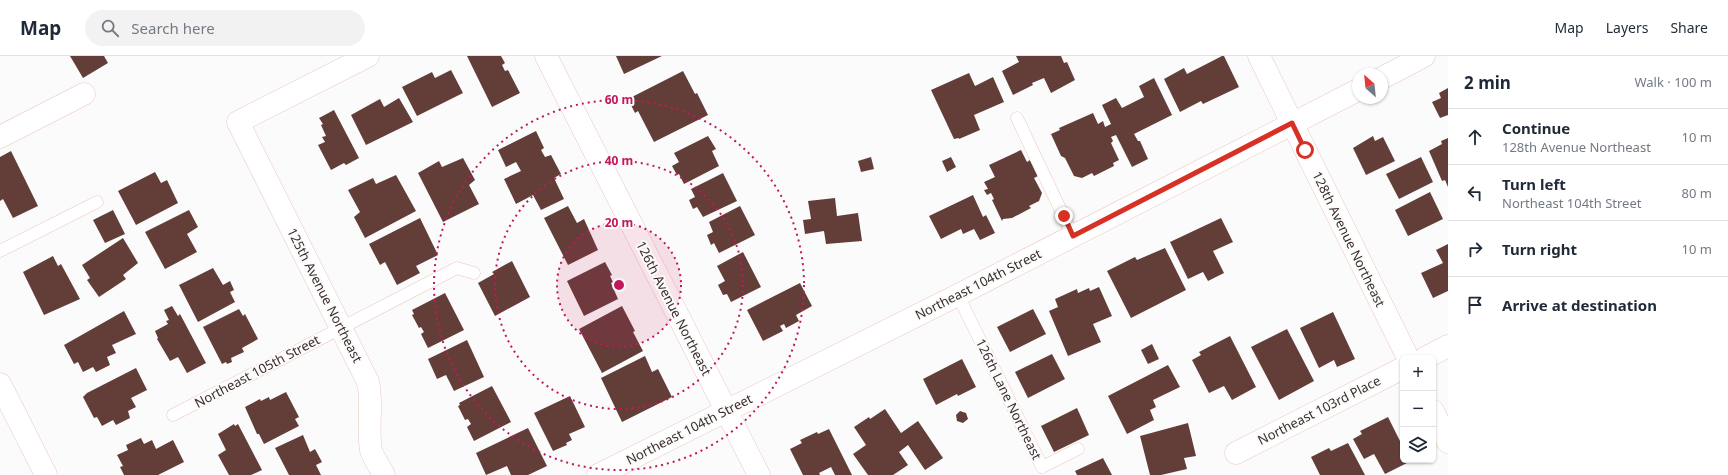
<!DOCTYPE html>
<meta charset="utf-8">
<style>
:root{--surface:#fff;--page:#f2f2f3;--text:#1f2937;--muted:#747a83;--line:#e0e1e3}
body{margin:0;font-family:"Noto Sans",sans-serif;background:var(--page);color:var(--text)}
.controls{position:absolute;right:12px;bottom:12px;display:grid;overflow:hidden;border-radius:6px;box-shadow:0 1px 3px #0004}
.controls button{width:36px;height:36px;display:grid;place-items:center;padding:0;border:0;border-bottom:1px solid var(--line);background:var(--surface);color:var(--text);font:20px sans-serif}
.compass{position:absolute;left:1352px;top:12px;width:36px;height:36px;border-radius:50%;background:var(--surface);box-shadow:0 1px 3px #0004;rotate:333deg}
.stop{position:absolute;width:12px;height:12px;margin:-9px;border:3px solid #d93025;border-radius:50%;background:#fff}
.stop.end{background:#d93025;border-color:#fff;box-shadow:0 1px 4px #0008}
.list{margin:0;padding:0;list-style:none}
h2{display:flex;justify-content:space-between;align-items:center;height:52px;margin:0;padding:0 16px;font-size:17px}
h2 small{font-size:13px;font-weight:400;color:var(--muted)}
.list li{display:grid;grid-template-columns:26px 1fr auto;gap:12px;align-items:center;box-sizing:border-box;height:56px;padding:0 16px;border-top:1px solid var(--line)}
.list b{display:block;font-size:15px;white-space:nowrap}
.list p{margin:0;font-size:13px;white-space:nowrap;color:var(--muted)}
.list em{font-size:13px;font-style:normal;color:var(--muted)}
.icon{flex:none;width:22px;height:22px;fill:none;stroke:currentColor;stroke-width:2;stroke-linecap:round;stroke-linejoin:round}
.map{position:relative;flex:none;width:1448px;height:419px;overflow:hidden}
header{display:flex;align-items:center;gap:24px;box-sizing:border-box;height:56px;padding:0 20px;background:var(--surface);border-bottom:1px solid var(--line)}
header strong{font-size:19px}
nav{display:flex;gap:22px;margin-inline-start:auto;font-size:14px}
.search{width:280px;height:36px;background:var(--page);display:flex;align-items:center;gap:10px;box-sizing:border-box;padding:0 14px;border-radius:22px;color:var(--muted);font-size:15px}
main{display:flex}
aside{flex:1;background:var(--surface)}
.map>svg:first-child{display:block}
.building{fill:#633e39}
.lines{fill:none;stroke-linecap:round;stroke-linejoin:round}
.service-casing{stroke:#eec5be;stroke-width:13}
.minor-casing{stroke:#eec5be;stroke-width:23}
.secondary-casing{stroke:#eec5be;stroke-width:23}
.service{stroke:#fff;stroke-width:12}
.minor{stroke:#fff;stroke-width:22}
.secondary{stroke:#fff;stroke-width:22}
.route{stroke:#d93025;stroke-width:5}
.ring{fill:none;stroke:#c2185b;stroke-width:2;stroke-dasharray:2 4}
.labels{text-anchor:middle;dominant-baseline:central;stroke-width:4;stroke-linejoin:round;paint-order:stroke}
.street-label{font-size:13px;fill:#3c2d2a;stroke:#fbfbfb}
.centre{fill:#c2185b;stroke:#fbfbfb;stroke-width:2}
.ring-label{font-size:12px;text-anchor:middle;font-weight:bold;fill:#c2185b;stroke:#fbfbfb;stroke-width:4;stroke-linejoin:round;paint-order:stroke}
</style>
<header>
<strong>Map</strong>
<div class="search"><svg class="icon" aria-label="search" viewBox="0 0 24 24"><circle cx="10" cy="10" r="6"/><path d="M15 15l6 6"/></svg>Search here</div>
<nav><a>Map</a><a>Layers</a><a>Share</a></nav>
</header>
<main>
<div class="map">
<svg width="1448" height="419" viewBox="0 0 1448 419">
<rect width="100%" height="100%" fill="#fbfbfb"/>
<g class="building">
<path d="M70 0H104L108 7 83 22Z"/>
<path d="M467 0H501L505 7 502 9 505 15 508 14 520 37 492 51Z"/>
<path d="M616 0H662L624 18Z"/>
<path d="M1016 0H1061L1064 7 1067 6 1075 24 1051 37 1044 22 1032 27 1033 29 1013 39 1002 15 1019 6Z"/>
<path d="M1222 0H1224L1239 31 1203 48 1201 45 1180 56 1164 23 1184 12 1187 18Z"/>
<path d="M451 14 463 37 417 60 402 31 432 16 435 22Z"/>
<path d="M683 15 695 38 697 37 708 59 654 86 638 55 635 57 628 43Z"/>
<path d="M969 17 975 30 993 21 1004 46 974 59 980 74 959 83V82L954 83 931 34Z"/>
<path d="M1154 22 1172 59 1134 78 1138 85H1140L1148 103 1132 111 1116 79 1111 81 1113 85 1111 87 1119 104 1113 107 1114 110 1094 120 1092 117 1082 122 1074 120 1065 102 1061 100 1051 78 1060 74 1059 72 1093 57 1098 68 1103 65 1105 71 1111 68 1102 49 1116 42 1122 52 1144 41 1139 30Z"/>
<path d="M1448 32V59L1440 62 1432 46 1441 42 1439 37Z"/>
<path d="M399 42 413 66 366 89 351 59 380 43 384 51Z"/>
<path d="M334 54 359 102 346 109 344 107 331 114 318 89 325 86 322 81 326 80 321 69 323 68 319 62Z"/>
<path d="M536 75 544 92 541 94 545 101 551 99 561 118 554 122 564 143 541 154 533 139 516 148 504 123 521 115 516 106 506 111 498 94Z"/>
<path d="M708 80 716 93 712 95 719 110 684 128 679 118 677 119 672 110 679 106 674 97Z"/>
<path d="M1373 80 1375 85 1383 81 1395 105 1366 119 1353 92Z"/>
<path d="M1448 82V131L1445 124 1442 125 1429 95 1442 88 1441 85Z"/>
<path d="M1021 94 1027 106 1030 104 1038 120 1034 122 1042 137 1039 145 1029 150 1031 152 1012 162 1003 163 1002 165 992 144 994 143 991 137 987 139 984 134 988 133 984 126 995 121 989 109Z"/>
<path d="M11 95 38 150 13 162 3 143 0 145V101Z"/>
<path d="M871 101 874 113 861 116 858 105Z"/>
<path d="M951 101 956 111 947 116 942 105Z"/>
<path d="M1421 101 1433 126 1399 143 1386 118Z"/>
<path d="M463 102 475 124 469 129 479 148 443 166 418 117 439 105 442 111Z"/>
<path d="M155 116 161 127 167 124 178 147 136 169 118 135Z"/>
<path d="M723 117 737 145 703 161 697 151 693 153 689 144 695 141 691 133Z"/>
<path d="M396 119 416 155 365 182 354 161 360 156 348 134 373 122 376 128Z"/>
<path d="M1430 136 1443 163 1408 180 1395 154Z"/>
<path d="M973 139 983 161 986 159 995 177 980 184 974 173 963 178 961 173 941 183 929 160Z"/>
<path d="M835 142 837 160 858 157 862 185 826 188 824 175 805 178 803 164 811 163 808 145Z"/>
<path d="M568 150 577 167 584 163 598 194 568 209 544 162Z"/>
<path d="M740 150 755 179 719 197 714 187 711 189 707 179 713 176 709 166Z"/>
<path d="M113 154 125 178 105 187 93 164Z"/>
<path d="M189 154 198 171 187 178 197 196 165 213 145 176Z"/>
<path d="M420 162 438 199 416 210 420 217 397 229 385 206 380 209 369 188Z"/>
<path d="M1221 162 1233 186 1213 195 1224 217 1208 225 1203 216 1188 223 1170 186Z"/>
<path d="M123 182 138 207 123 219 126 223 99 241 87 224 90 222 82 209Z"/>
<path d="M1448 188V235L1433 242 1421 217 1443 207 1436 194Z"/>
<path d="M1165 192 1186 234 1131 262 1107 215 1135 201 1137 204Z"/>
<path d="M743 196 761 231 731 246 727 238 723 239 718 229 725 225 717 210Z"/>
<path d="M53 200 58 210 61 208 80 243 44 259 23 216Z"/>
<path d="M512 205 530 241 495 260 478 227 494 218 492 216Z"/>
<path d="M605 206 612 219 610 220 613 226 611 227 618 243 584 260 567 225Z"/>
<path d="M213 212 223 229 230 225 234 234 230 236 235 246 198 266 179 229Z"/>
<path d="M800 227 812 250 796 259 799 265 786 272 784 268 780 270 783 275 763 285 747 254Z"/>
<path d="M1099 231 1112 260 1093 268 1101 286 1068 300 1049 255 1058 251 1055 243 1077 233 1078 237 1089 232 1090 235Z"/>
<path d="M445 237 464 274 428 292 421 278 424 276 421 271 419 272 412 259 414 258 412 254Z"/>
<path d="M172 250 178 260 180 258 206 307 187 317 178 301 170 305 157 283 158 282 155 275 168 268 166 265 169 264 164 254Z"/>
<path d="M622 250 635 275 633 276 643 295 602 317 579 273Z"/>
<path d="M239 253 243 260 245 258 258 283 242 292 244 296 231 302 232 306 227 308 226 306 222 308 203 271Z"/>
<path d="M1033 253 1046 278 1010 296 997 271Z"/>
<path d="M124 255 136 278 112 289 116 297 107 301 110 309 96 316 93 311 83 316 78 306 74 308 64 289Z"/>
<path d="M1333 256 1355 303 1337 311 1334 304 1319 312 1300 272Z"/>
<path d="M1287 273 1314 325 1279 344 1251 291Z"/>
<path d="M1230 280 1256 331 1232 344 1224 330 1209 337 1192 304 1201 299 1199 296Z"/>
<path d="M467 284 484 321 454 335 446 319 437 323 428 303Z"/>
<path d="M1152 288 1159 303 1148 308 1141 294Z"/>
<path d="M1052 298 1065 323 1028 342 1015 316Z"/>
<path d="M645 300 652 316 658 313 672 341 622 366 601 322Z"/>
<path d="M962 303 976 331 958 340 957 338 936 349 923 323Z"/>
<path d="M1168 309 1180 331 1153 344 1156 351 1150 354 1154 364 1127 378 1108 340Z"/>
<path d="M136 312 147 334 131 342 136 351 128 355 130 362 116 369 113 364 102 370 97 361 94 362 83 341 87 337Z"/>
<path d="M492 330 511 366 474 385 467 371 471 368 468 363 465 364 458 350 460 349 459 347Z"/>
<path d="M286 336 299 361 295 363 299 370 264 388 259 378H257L245 351 260 343 261 345 269 341 270 344Z"/>
<path d="M570 340 585 371 569 378 572 384 566 387 567 389 553 395 534 357Z"/>
<path d="M1077 352 1089 379 1054 396 1041 370Z"/>
<path d="M885 353 901 377 918 365 943 402 925 414 908 389 899 396 908 409 893 419H868L853 398 866 389 854 371 869 361 870 363Z"/>
<path d="M960 355 966 357 968 363 963 367 957 365 956 359Z"/>
<path d="M1388 361 1403 391V404H1410L1411 405 1385 418 1374 398 1364 403 1353 383 1362 378 1360 375Z"/>
<path d="M1188 367 1196 400 1184 402 1187 413 1161 419H1150L1140 380Z"/>
<path d="M234 368 235 370 238 368 262 414 251 419H229L218 399 226 394 218 378Z"/>
<path d="M528 372 547 410 528 419H511L507 410 486 419 476 397Z"/>
<path d="M829 373 852 419H835L831 411 819 417 820 419H803L790 393 802 387 800 384 817 376 818 378Z"/>
<path d="M303 379 310 396 315 393 322 406 316 409 321 419H289L275 392Z"/>
<path d="M141 382 144 388 152 384 156 393 173 384 184 406 158 419H124L120 411 123 410 117 399 128 394 126 389Z"/>
<path d="M1348 387 1365 419H1320L1311 401 1329 392 1331 395Z"/>
<path d="M1103 402 1112 419H1077L1075 415Z"/>
</g>
<g class="lines">
<g class="service-casing">
<g id="service">
<path d="M1017 62 1073 180"/>
<path d="M0 195 97 146"/>
<path d="M958 239 1042 411 1078 393"/>
<path d="M173 359 457 212 474 217"/>
</g>
</g>
<g class="minor-casing">
<g id="minor">
<path d="M368 0 238 66 368 326C373 348 367 371 371 394 373 402 380 411 384 419"/>
<path d="M546 0 759 419"/>
<path d="M1259 0 1408 302"/>
<path d="M1382 22 1424 0"/>
<path d="M0 81 84 38"/>
<path d="M1425 302 1448 290"/>
<path d="M1433 355 1448 386"/>
<path d="M1236 397 1403 312"/>
<path d="M598 419 958 239 1358 34"/>
</g>
</g>
<g class="secondary-casing">
<path id="secondary" d="M0 328 46 419"/>
</g>
<use href="#service" class="service"/>
<use href="#minor" class="minor"/>
<use href="#secondary" class="secondary"/>
</g>
<g class="lines">
<path class="route" d="M1064 160 1073 180 1292 67 1305 94"/>
</g>
<circle cx="619" cy="229" r="62" fill="#c2185b" fill-opacity=".12"/>
<g class="ring">
<circle cx="619" cy="229" r="62"/>
<circle cx="619" cy="229" r="124"/>
<circle cx="619" cy="229" r="185"/>
</g>
<g class="labels">
<g class="street-label">
<text transform="translate(1349 183) rotate(64)">128th Avenue Northeast</text>
<text transform="translate(978 228) rotate(-27)">Northeast 104th Street</text>
<text transform="translate(325 239) rotate(63)">125th Avenue Northeast</text>
<text transform="translate(674 252) rotate(63)">126th Avenue Northeast</text>
<text transform="translate(257 315) rotate(-28)">Northeast 105th Street</text>
<text transform="translate(1009 343) rotate(64)">126th Lane Northeast</text>
<text transform="translate(1319 354) rotate(-27)">Northeast 103rd Place</text>
<text transform="translate(689 373) rotate(-27)">Northeast 104th Street</text>
</g>
</g>
<circle cx="619" cy="229" r="6" class="centre"/>
<g class="ring-label">
<text x="619" y="48">60 m</text>
<text x="619" y="109">40 m</text>
<text x="619" y="171">20 m</text>
</g>
</svg>
<div class="controls">
<button>+</button>
<button>−</button>
<button><svg class="icon" aria-label="layers" viewBox="0 0 24 24"><path d="M12 4l9 5-9 5-9-5zM3 14l9 5 9-5"/></svg></button>
</div>
<svg class="compass" viewBox="-18 -18 36 36"><path d="M0-13l5 13h-10z" fill="#e53935"/><path d="M0 13l5-13h-10z" fill="#747a83"/></svg>
<div class="stop" style="left:1305px;top:94px"></div>
<div class="stop end" style="left:1064px;top:160px"></div>
</div>
<aside>
<h2>2 min<small>Walk · 100 m</small></h2>
<ul class="list">
<li><svg class="icon" aria-label="ahead" viewBox="0 0 24 24"><path d="M12 20V5M6 11l6-6 6 6"/></svg><div><b>Continue</b><p>128th Avenue Northeast</p></div><em>10 m</em></li>
<li><svg class="icon" aria-label="left" viewBox="0 0 24 24"><path d="M17 20v-9H6M10 6l-5 5 5 5"/></svg><div><b>Turn left</b><p>Northeast 104th Street</p></div><em>80 m</em></li>
<li><svg class="icon" aria-label="right" viewBox="0 0 24 24"><path d="M7 20v-9h11M14 6l5 5-5 5"/></svg><div><b>Turn right</b></div><em>10 m</em></li>
<li><svg class="icon" aria-label="arrive" viewBox="0 0 24 24"><path d="M6 21V4h12l-3 4 3 4H6"/></svg><div><b>Arrive at destination</b></div></li>
</ul>
</aside>
</main>
